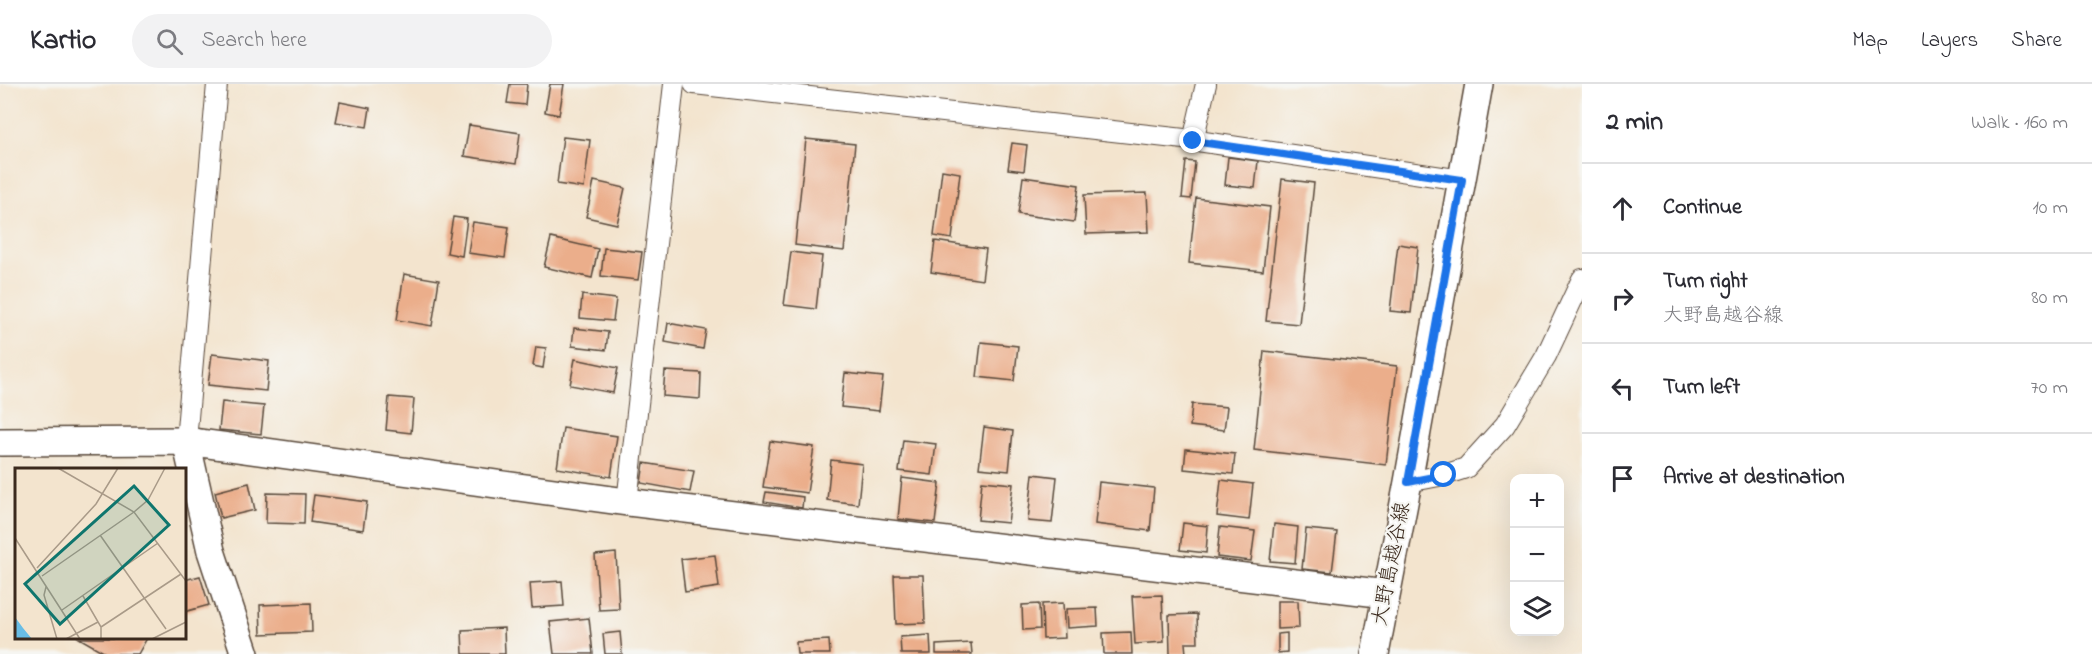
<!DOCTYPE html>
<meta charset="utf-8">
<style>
:root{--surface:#fff;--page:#f2f2f3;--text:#2b2b33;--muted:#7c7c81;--line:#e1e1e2}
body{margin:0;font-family:"Indie Flower","Klee One",sans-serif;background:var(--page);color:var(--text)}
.controls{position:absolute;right:18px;bottom:18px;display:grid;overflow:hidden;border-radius:12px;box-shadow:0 6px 24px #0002}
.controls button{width:54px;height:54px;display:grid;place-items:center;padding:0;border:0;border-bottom:2px solid var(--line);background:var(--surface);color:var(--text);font:30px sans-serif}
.stop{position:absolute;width:18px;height:18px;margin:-14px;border:4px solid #1a73e8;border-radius:50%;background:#fff}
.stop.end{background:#1a73e8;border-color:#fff;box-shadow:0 2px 6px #0008}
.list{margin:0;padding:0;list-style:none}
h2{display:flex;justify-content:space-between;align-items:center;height:78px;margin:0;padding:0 24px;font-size:26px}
h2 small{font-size:20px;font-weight:400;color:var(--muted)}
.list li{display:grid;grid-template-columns:39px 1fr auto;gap:18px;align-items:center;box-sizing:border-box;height:90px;padding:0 24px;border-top:2px solid var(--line)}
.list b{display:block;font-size:22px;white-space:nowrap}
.list p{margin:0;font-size:20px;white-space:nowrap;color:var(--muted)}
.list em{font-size:20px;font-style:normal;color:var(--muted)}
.icon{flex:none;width:33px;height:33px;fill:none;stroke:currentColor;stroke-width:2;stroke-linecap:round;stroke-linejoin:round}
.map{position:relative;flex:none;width:1582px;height:570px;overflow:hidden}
header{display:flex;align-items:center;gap:36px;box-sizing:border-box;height:84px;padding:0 30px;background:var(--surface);border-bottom:2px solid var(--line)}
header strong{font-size:28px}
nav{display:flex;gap:33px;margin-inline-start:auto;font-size:21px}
.search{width:420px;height:54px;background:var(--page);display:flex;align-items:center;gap:15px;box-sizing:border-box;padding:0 21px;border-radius:33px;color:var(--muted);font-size:22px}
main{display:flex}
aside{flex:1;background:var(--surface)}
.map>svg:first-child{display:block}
.building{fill:#ebae8b}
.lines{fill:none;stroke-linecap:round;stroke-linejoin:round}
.street-casing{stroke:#574638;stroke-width:22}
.secondary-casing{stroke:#574638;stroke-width:30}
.street{stroke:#fff;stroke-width:20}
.secondary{stroke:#fff;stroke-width:27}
.route{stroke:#1a73e8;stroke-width:8}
.labels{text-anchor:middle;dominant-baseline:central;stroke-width:4.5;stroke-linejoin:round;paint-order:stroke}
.street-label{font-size:21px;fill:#3b2a1e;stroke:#f6f6f2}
.inset-road{fill:none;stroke:#a99a88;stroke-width:1.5}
.view{fill:#0f766e;fill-opacity:0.15;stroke:#0f766e;stroke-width:3}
.inset-edge{fill:none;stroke:#3b2a1e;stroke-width:3}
</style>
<header>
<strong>Kartio</strong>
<div class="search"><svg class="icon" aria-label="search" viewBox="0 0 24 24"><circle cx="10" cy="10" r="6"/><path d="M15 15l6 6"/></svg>Search here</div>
<nav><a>Map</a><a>Layers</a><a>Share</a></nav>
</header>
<main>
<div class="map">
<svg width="1582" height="570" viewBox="0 0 1582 570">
<rect width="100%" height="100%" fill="#f6f6f2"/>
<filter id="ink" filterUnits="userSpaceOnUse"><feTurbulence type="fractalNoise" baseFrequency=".0167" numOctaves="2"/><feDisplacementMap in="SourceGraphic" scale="12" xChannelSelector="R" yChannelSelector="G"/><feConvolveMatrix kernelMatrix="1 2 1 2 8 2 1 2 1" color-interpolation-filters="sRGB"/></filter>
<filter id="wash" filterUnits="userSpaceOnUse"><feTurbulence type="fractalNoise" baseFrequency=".008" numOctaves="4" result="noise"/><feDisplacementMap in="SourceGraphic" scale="24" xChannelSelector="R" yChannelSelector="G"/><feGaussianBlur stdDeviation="1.35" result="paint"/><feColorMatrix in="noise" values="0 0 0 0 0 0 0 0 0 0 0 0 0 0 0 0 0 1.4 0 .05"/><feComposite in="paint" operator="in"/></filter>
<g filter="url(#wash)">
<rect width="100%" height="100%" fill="#f3e4ce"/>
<g id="blocks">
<g class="building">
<path d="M510 0H527L525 21 507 19Z"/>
<path d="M550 0H564L559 31 545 28Z"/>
<path d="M340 18 370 24 367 43 336 38Z"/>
<path d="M469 41 520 49 516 80 464 72Z"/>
<path d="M563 53 590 56 584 104 557 100Z"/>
<path d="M806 55 855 60 844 167 795 161Z"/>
<path d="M1012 59 1027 61 1024 87 1008 85Z"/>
<path d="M1228 73 1258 77 1255 104 1225 101Z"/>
<path d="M1186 77 1195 78 1191 115 1182 114Z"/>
<path d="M942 86 960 89 952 155 934 152Z"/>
<path d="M1023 93 1079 101 1074 138 1018 130Z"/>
<path d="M1282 95 1314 99 1299 240 1266 237Z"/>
<path d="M594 97 625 104 617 140 586 133Z"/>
<path d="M1147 109 1149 148 1086 150 1084 111Z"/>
<path d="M1196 114 1270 123 1263 187 1189 179Z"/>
<path d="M453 133 467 135 462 172 447 169Z"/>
<path d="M473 138 509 143 505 174 468 169Z"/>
<path d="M551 154 598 165 592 194 544 183Z"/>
<path d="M935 157 986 165 982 196 931 188Z"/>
<path d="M1398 160 1418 163 1411 229 1390 227Z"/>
<path d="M604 164 642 168 638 196 601 192Z"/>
<path d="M791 168 822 172 816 225 784 221Z"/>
<path d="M404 190 439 196 432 242 397 236Z"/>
<path d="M582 211 616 215 613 237 580 234Z"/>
<path d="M668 239 706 246 703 265 665 258Z"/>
<path d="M574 244 608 248 606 266 572 262Z"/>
<path d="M981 258 1018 262 1014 297 977 293Z"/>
<path d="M536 263 546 264 543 284 533 282Z"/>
<path d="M1264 267 1397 282 1386 381 1254 366Z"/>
<path d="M212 270 269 277 266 307 208 301Z"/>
<path d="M575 275 618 284 613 309 570 301Z"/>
<path d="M665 287 701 289 700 315 663 312Z"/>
<path d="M845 289 883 293 879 327 841 323Z"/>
<path d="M389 313 414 315 411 349 386 346Z"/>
<path d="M222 318 264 322 261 350 219 346Z"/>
<path d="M1192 320 1227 323 1224 346 1190 342Z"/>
<path d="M984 343 1013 347 1009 387 979 384Z"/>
<path d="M563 344 617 352 611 393 557 384Z"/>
<path d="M903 356 936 360 932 391 899 387Z"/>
<path d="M770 357 814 363 807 409 763 403Z"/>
<path d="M1186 365 1235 370 1233 390 1184 385Z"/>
<path d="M831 376 862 380 858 420 827 416Z"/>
<path d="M644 379 694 387 690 408 641 399Z"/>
<path d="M1033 390 1057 393 1052 439 1028 437Z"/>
<path d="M902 394 940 399 935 439 898 435Z"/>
<path d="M1221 396 1253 400 1249 436 1217 432Z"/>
<path d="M982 397 1013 400 1008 439 978 436Z"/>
<path d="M1099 398 1154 404 1150 447 1095 440Z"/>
<path d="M249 399 255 426 221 434 215 408Z"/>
<path d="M766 408 803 413 802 424 764 418Z"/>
<path d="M267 409 305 410 304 440 266 439Z"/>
<path d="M314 411 367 418 363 446 310 438Z"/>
<path d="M1183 439 1208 442 1206 469 1180 466Z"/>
<path d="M1274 440 1298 443 1295 479 1270 477Z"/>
<path d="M1220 443 1255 447 1251 477 1217 473Z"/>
<path d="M1306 445 1337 448 1332 488 1302 485Z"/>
<path d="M616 469 619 525 599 526 595 471Z"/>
<path d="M715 471 719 503 685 508 681 475Z"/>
<path d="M894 491H923L925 539 896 540Z"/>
<path d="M200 492 209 521 184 528V496Z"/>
<path d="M562 497 564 522 532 524 530 499Z"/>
<path d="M1162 511 1164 558 1135 560 1132 512Z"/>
<path d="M1277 517H1298L1299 544 1277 545Z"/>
<path d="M311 519 312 548 261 550 260 521Z"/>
<path d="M1063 519 1065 554 1043 555 1042 520Z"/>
<path d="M1039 520 1040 545 1023 546 1022 521Z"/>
<path d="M1097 524 1098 542 1067 544 1066 525Z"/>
<path d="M1197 530 1198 559H1185L1186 570H1170L1169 531Z"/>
<path d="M589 534 593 570H554L550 538Z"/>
<path d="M504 544 505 570H463L462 546Z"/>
<path d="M620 548 622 570H605L603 550Z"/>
<path d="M1131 548 1132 570H1104L1103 549Z"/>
<path d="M1287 549V568L1278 569V550Z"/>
<path d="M930 551 931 570H901L900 553Z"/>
<path d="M79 554H147L138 570H107Z"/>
<path d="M829 556 830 570H797L796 558Z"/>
<path d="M971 559 972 570H936V561Z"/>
</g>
</g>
</g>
<g filter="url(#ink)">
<use href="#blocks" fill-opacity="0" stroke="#574638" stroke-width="1.5"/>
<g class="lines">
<g class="street-casing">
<g id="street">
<path d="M694 0 1184 55 1462 96"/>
<path d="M1193 57 1206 0"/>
<path d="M186 357 217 0"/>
<path d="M1408 398 1444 391 1466 384 1505 341 1546 272 1582 195"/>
<path d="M627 418 674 0"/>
</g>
</g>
<g class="secondary-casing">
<g id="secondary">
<path d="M186 357 211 467 245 570"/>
<path d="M0 358 186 357 627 418 1386 510"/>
<path d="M1375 570 1408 398 1479 0"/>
</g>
</g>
<use href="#street" class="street"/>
<use href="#secondary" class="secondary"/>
</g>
</g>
<g class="lines" filter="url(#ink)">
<path class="route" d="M1193 57 1462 96 1408 398 1444 391"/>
</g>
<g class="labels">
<g class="street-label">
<text transform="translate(1392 480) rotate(-79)">大野島越谷線</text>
</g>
</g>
<g transform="translate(15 384)">
<rect width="171" height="171" fill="#f3e4ce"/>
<path d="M0 149 8 160 17 171H0Z" fill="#69bde5"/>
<path class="inset-road" d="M43 0 119 44 171 113M85 67 151 161M0 70 65 171M22 100 81 36 103 0M27 108 119 44 133 32 150 0M31 119 29 127 42 171M68 128 86 159V171M47 142 143 75M86 159 166 106M51 171 83 154M137 171 171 154"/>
<path class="view" d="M119 18 154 57 45 156 10 116Z"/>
<rect width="171" height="171" class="inset-edge"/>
</g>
</svg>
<div class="controls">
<button>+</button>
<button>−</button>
<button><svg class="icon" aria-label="layers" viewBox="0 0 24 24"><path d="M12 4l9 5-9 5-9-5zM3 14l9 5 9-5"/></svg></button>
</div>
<div class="stop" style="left:1444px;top:391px"></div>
<div class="stop end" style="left:1193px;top:57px"></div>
</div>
<aside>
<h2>2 min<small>Walk · 160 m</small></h2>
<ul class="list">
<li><svg class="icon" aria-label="ahead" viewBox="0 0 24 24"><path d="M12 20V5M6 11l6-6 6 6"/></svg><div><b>Continue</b></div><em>10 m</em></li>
<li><svg class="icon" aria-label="right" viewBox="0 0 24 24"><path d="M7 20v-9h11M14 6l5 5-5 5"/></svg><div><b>Turn right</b><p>大野島越谷線</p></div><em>80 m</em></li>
<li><svg class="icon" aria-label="left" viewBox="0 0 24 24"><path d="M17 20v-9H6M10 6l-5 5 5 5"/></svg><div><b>Turn left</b></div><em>70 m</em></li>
<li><svg class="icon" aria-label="arrive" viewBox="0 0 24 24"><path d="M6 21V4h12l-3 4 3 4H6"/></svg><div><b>Arrive at destination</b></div></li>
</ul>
</aside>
</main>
